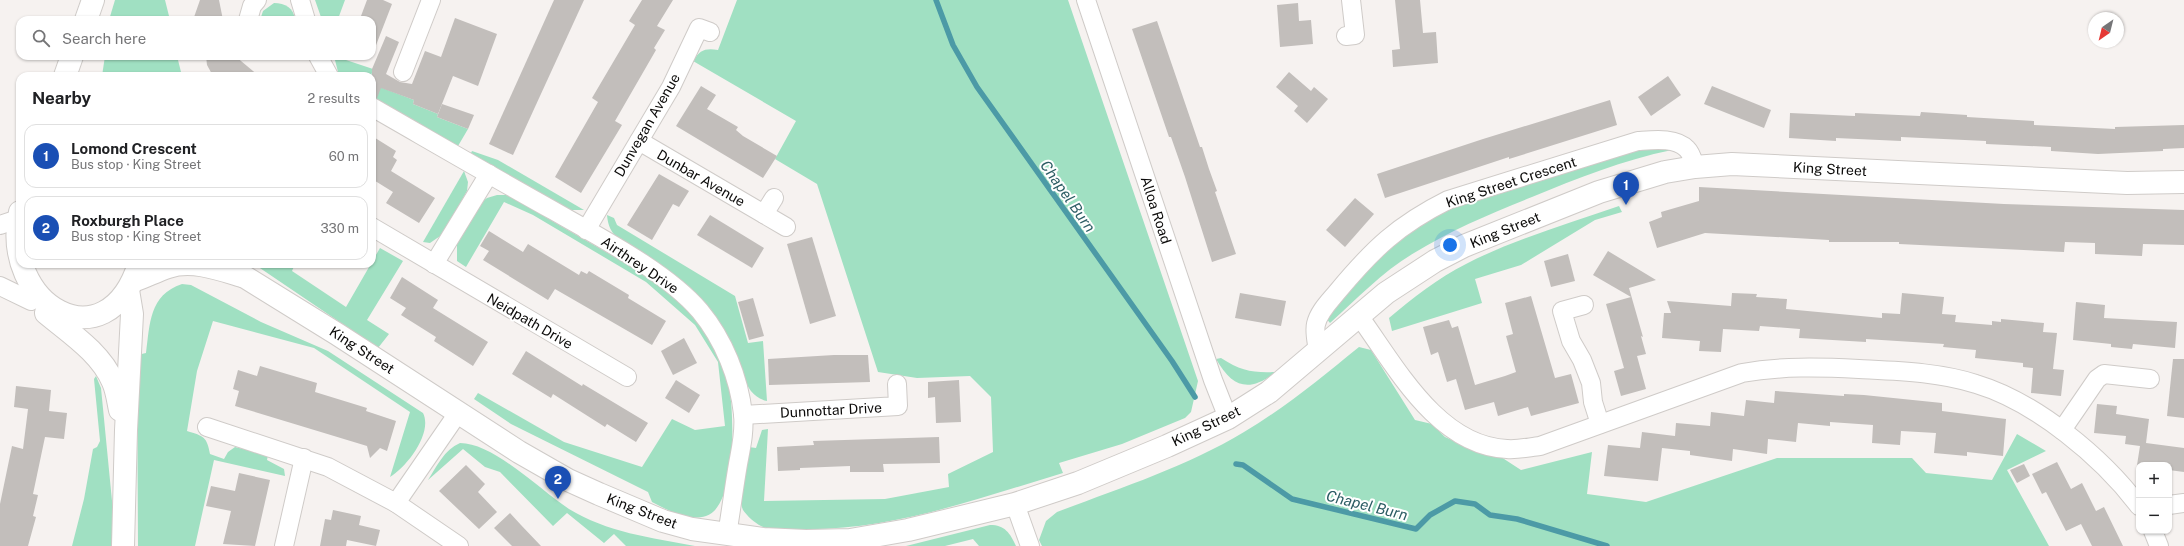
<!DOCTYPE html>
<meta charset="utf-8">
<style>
:root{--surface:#fff;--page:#f6f6f6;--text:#202124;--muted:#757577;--line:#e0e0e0;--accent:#d93025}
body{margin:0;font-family:"Public Sans",sans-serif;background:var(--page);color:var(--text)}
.controls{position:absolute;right:12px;bottom:12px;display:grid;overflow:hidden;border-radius:8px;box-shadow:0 1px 3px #0004}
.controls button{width:36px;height:36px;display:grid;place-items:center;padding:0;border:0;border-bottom:1px solid var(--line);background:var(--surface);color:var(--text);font:20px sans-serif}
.compass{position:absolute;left:2088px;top:12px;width:36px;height:36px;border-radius:50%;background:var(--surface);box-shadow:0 1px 3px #0004;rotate:215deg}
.you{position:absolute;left:1450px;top:245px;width:14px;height:14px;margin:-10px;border:3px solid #fff;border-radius:50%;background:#1a73e8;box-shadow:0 0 0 6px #1a73e833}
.badge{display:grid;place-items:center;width:26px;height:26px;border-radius:50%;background:var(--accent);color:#fff;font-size:13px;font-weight:700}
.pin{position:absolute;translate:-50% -33px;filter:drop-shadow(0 1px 2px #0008)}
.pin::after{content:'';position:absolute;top:21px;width:14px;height:12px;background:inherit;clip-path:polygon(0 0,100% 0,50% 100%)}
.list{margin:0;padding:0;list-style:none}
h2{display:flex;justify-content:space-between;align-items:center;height:52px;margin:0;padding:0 16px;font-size:17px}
h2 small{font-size:13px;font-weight:400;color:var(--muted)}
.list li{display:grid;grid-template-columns:26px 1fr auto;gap:12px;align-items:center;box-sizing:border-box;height:64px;margin:0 8px 8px;padding:0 8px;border:1px solid var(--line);border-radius:12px}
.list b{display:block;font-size:15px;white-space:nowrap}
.list p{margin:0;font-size:13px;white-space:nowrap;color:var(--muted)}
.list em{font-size:13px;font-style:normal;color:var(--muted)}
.icon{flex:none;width:22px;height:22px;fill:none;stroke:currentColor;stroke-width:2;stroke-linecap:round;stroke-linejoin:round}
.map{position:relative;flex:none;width:2184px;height:546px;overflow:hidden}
.search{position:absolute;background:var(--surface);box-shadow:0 1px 3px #0004;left:16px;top:16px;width:360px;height:44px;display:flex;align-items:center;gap:10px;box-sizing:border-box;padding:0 14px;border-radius:12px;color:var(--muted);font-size:15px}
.panel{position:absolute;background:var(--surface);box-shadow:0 1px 3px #0004;left:16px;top:72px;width:360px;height:196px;border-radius:12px}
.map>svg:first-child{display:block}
.green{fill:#a0e0c2}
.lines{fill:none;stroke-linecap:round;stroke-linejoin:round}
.stream{stroke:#4c9aa6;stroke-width:5.5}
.building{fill:#c2bebb}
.minor-casing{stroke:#cfcbc8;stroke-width:20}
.major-casing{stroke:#cfcbc8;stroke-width:24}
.minor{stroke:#fff;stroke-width:18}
.major{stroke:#fff;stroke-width:22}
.labels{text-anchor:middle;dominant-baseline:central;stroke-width:4;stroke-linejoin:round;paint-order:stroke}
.street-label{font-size:14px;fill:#0c0b0a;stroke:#fff}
.water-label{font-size:15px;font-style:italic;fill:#2c5d64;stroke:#fff}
</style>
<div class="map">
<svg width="2184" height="546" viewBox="0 0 2184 546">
<rect width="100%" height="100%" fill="#f6f2f0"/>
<g class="green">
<path d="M115 0H165L170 20H109Z"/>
<path d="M315 0H345L338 19 340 20H322Z"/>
<path d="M737 0H1068L1198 381 1191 412 1185 418 1122 444 1059 463 1063 473C976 499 888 532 797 529 785 529 772 531 761 526 755 523 747 516 743 510 736 496 746 462 749 447L756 448 762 430 768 429 764 501 885 499 949 487 948 474 993 452 991 397 970 376 917 378 878 372 817 184 775 159 796 121 693 61C700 50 705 48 718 50Z"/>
<path d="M274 3C285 3 294 8 295 20H260L263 11Z"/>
<path d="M105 56H177L182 76H102Z"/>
<path d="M334 56 373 69 371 76H339Z"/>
<path d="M372 84 414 100 413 104 438 114 437 117 468 129 458 146 372 98Z"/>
<path d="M1651 147 1672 150C1623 160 1578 178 1532 197 1492 213 1451 230 1414 253 1383 271 1357 299 1330 323L1325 317 1375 257 1426 216 1624 151Z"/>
<path d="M472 151 498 160 584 210H566L471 153Z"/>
<path d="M464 171 468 182 467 191 443 234 430 243 423 242Z"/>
<path d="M497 195H508C536 212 565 228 594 245 634 268 677 290 704 329 712 342 721 357 726 372 735 399 739 506 706 516 687 522 668 510 652 502L648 492 511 424 474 399 478 393 564 442 642 467 672 419 695 430 725 426 718 362 695 325 646 282 533 215 504 202 466 267 457 261V242L479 204 487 198Z"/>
<path d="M1619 206 1622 212 1595 220 1521 265 1475 279 1482 303 1392 331 1389 318C1413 298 1438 278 1466 264 1514 239 1568 224 1619 206Z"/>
<path d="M607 215 614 218 617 225 735 296 748 343 763 341 767 401C741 395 744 364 732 345 722 327 711 309 697 294 675 271 645 257 619 240 611 232 608 226 607 215Z"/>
<path d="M380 248 403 261 367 320 389 334 378 348 254 264H295L292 271 346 307Z"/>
<path d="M182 284 191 285 261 322 328 351 423 413C433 433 407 467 390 477L410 412 314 348 213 321 197 371 187 431C204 436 207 437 210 454L224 459 228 452 235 447 268 455 267 460 284 469 285 476 214 460 195 546H138L137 355 146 353C150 324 149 295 182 284Z"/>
<path d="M1359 347 1371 350 1415 420 1432 424 1445 437 1475 450 1501 457 1521 470 1592 452 1587 494 1646 502 1777 458H1912L1926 473 1992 480 2017 434 2046 451 2007 470 2049 546H1042L1039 540 1046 521 1057 512C1120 488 1186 467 1244 432 1286 407 1322 377 1359 347Z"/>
<path d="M1221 358C1241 371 1253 373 1276 372 1250 392 1233 389 1216 359Z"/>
<path d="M96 376 101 388 113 511V546H72L84 499 93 449 97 447 100 441 94 379Z"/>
<path d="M460 443C494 443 541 491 569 509 606 532 652 538 695 546H626L614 534 604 543 567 513 553 526 500 472 485 467 463 449 428 480C437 466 444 450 460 443Z"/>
<path d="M990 525C1005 525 1010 533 1016 546H979L973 539 945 546H906Z"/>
</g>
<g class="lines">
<g class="stream">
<path d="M936 0 953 45 977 87 1172 361 1195 397"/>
<path d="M1236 464 1243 465 1292 499 1416 529 1430 515 1455 501 1475 504 1490 515 1517 519 1607 546"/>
</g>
</g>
<g class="building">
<path d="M200 0H219L223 20H193Z"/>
<path d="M367 0H383L392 4 373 53 372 20 361 16Z"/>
<path d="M554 0H584L513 155 489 144Z"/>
<path d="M642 0H673L657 26 665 30 654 48 656 50 615 121 622 125 581 193 555 177 598 102 592 98 635 25 629 21Z"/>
<path d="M1395 0H1420L1423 33 1436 32 1438 63 1393 67 1392 50 1400 49Z"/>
<path d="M1298 3 1299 21 1311 20 1313 44 1280 47 1277 5Z"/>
<path d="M455 18 497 34 478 86 453 76 438 114 413 104 414 100 381 88 377 98 372 97V69L386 36 399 42 386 74 400 82 412 84 425 51 441 57Z"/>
<path d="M1157 21 1200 147H1202L1209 169 1217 191 1215 192 1236 254 1212 262 1185 177 1171 137H1169L1132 29Z"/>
<path d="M206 56H235L259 76H213L207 65Z"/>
<path d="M1289 72 1311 91 1314 87 1328 99 1307 123 1294 111 1298 106 1276 87Z"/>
<path d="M1668 76 1681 95 1651 116 1638 97Z"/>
<path d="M701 86 716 95 707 109 738 127 736 130 743 136 777 156 763 178 676 126Z"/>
<path d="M1712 86 1771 110 1764 128 1704 104Z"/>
<path d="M1610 100 1617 125 1509 159V157L1385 198 1377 174 1483 139Z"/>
<path d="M442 104 474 115 468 129 437 117Z"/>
<path d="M1921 112 1967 115V117L2034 121V125L2115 129V127L2184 125V148L2163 149V151L2098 154 2051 151V147L1986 144V141L1901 137V141L1836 138V141L1789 138 1790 113 1855 116V113L1920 116Z"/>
<path d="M372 136 396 151 393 157 397 160 391 171 435 198 419 223 386 203 393 192 372 179Z"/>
<path d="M659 174 689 191 679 207 673 204 652 240 627 225Z"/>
<path d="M1699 187 2004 204 2184 210V245L2143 244 2142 256 2095 254V243L2065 242 2064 252 1899 244V242H1829V240L1705 233 1657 248 1649 222 1662 217 1661 212 1699 201Z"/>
<path d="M1355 198 1374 214 1345 247 1326 230Z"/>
<path d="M710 215 764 248 752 268 697 235Z"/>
<path d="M489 231 523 252 528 244 579 275 581 271 587 274 589 271 629 295 628 298 666 321 652 345 555 289 548 300 483 260 489 251 480 246Z"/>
<path d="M812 237 836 316 810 324 787 244Z"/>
<path d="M1608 251 1656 280 1629 288 1643 337 1641 336 1646 354 1637 356 1646 389 1621 396 1614 371 1624 368 1606 304 1631 297 1593 275Z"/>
<path d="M1568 254 1575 281 1551 287 1544 261Z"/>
<path d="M402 277 438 300 433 308 488 342 473 366 434 341 436 337 401 315 406 308 390 298Z"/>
<path d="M1240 293 1286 301 1281 326 1235 318Z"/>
<path d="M1732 293 1757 294 1756 297 1787 299 1786 309 1882 318V313L1900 314 1902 293 1944 297 1942 314 1956 315 1955 322 1992 325V321L2001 322V319L2044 323 2043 332 2057 333 2053 369 2064 370 2061 396 2031 393 2033 368 2023 367V363L1975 358 1976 350 1943 347 1944 344 1866 339V342L1799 338 1800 329 1760 326 1759 331 1723 329 1721 352 1699 351 1700 341 1662 338 1664 313H1671L1667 301 1731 306Z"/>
<path d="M1531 296 1555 378 1571 374 1579 403 1531 416 1528 407 1498 416 1494 402 1465 410 1456 379 1447 382 1438 352 1431 355 1423 327 1449 320 1452 328 1458 326 1475 385 1505 376 1516 372 1506 336 1513 334 1505 303Z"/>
<path d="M753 298 764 336 749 340 738 302Z"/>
<path d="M2076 302 2105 305 2104 318 2177 322 2175 348 2133 344 2132 349 2111 347V344L2073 340Z"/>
<path d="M684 338 697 363 673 375 661 351Z"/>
<path d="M526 351 582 386 583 384 648 423 636 442 607 424 605 427 553 394 551 398 512 374Z"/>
<path d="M834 355H868L870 382 769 385 768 359Z"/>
<path d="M2173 359H2184V418L2167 416Z"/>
<path d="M260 366 317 383 315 392 367 408 366 411 396 421 387 451 380 448 370 458 367 446 235 406 239 391 233 389 238 370 257 376Z"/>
<path d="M676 380 700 395 689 413 665 398Z"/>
<path d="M959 380 961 422 936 423 935 397 928 398V382Z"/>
<path d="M16 386 51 390 49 411 67 413 64 439 45 437 33 494 38 495 33 516 36 517 28 546H0V504L12 446 23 449 28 409 14 407Z"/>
<path d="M1775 391 1844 396V394L1864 395 1942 403V411L2006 419 2003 456 1967 452V456L1934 453 1936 433 1901 431 1900 445 1872 443 1873 425 1830 422V426L1798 423 1796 442 1768 439 1767 454 1733 449 1732 461 1690 455V451L1662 448 1658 481 1604 476 1608 445 1640 448 1642 432 1675 436 1676 423 1710 426 1711 412 1744 416 1746 400 1774 403Z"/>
<path d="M2097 404 2117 406 2116 414 2149 419 2146 443 2184 448V472L2169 470V465H2137L2140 446 2125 444 2126 436 2094 433Z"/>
<path d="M939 437 940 463 883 464 884 472H850V466L800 468V470L778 471 777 447 814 445 813 441Z"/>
<path d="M2057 462 2071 489 2082 483 2096 511 2104 507 2123 546H2092L2081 524 2066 531 2046 492 2042 494 2032 474Z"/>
<path d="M2024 464 2030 476 2017 483 2010 470Z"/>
<path d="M466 465 485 484 478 492 497 512 479 529 439 491Z"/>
<path d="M239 473 270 480 255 546 223 544 231 511 206 506 211 486 235 491Z"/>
<path d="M333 510 361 516 359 525 380 530 376 546 347 540 346 546H320L325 519 331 520Z"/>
<path d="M510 513 521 525 541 546H512L494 528Z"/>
</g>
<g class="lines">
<g class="minor-casing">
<g id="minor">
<path d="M300 0 306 20"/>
<path d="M1086 0 1213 380 1228 418"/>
<path d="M248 20 252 6 257 0"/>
<path d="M1346 36 1355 35 1351 0"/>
<path d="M318 56 329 76"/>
<path d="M403 72 431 0"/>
<path d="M372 107C433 142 493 177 554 211 599 237 667 272 700 311 724 340 739 378 743 414 745 431 741 448 738 464 734 487 731 511 727 535"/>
<path d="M639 141 786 227"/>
<path d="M764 214 774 198"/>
<path d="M0 225 15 220"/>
<path d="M372 227 627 377"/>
<path d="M586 230 671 87 699 28 710 32"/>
<path d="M434 264 489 174"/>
<path d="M0 286 31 301"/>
<path d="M1584 305 1562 311 1571 341 1582 360 1591 383 1593 402 1600 424"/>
<path d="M1359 316C1395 365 1437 446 1507 449 1518 450 1530 447 1540 446L1742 373C1781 366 1819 367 1859 369 1898 371 1939 372 1976 384 2036 402 2102 457 2139 506"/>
<path d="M1318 351C1317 343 1314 332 1316 324 1319 311 1330 301 1338 291 1373 249 1398 225 1448 200L1638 141C1653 140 1676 137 1687 149 1692 154 1693 161 1695 167"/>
<path d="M743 415 898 406 897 384"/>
<path d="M207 427 328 467 396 503 459 546"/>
<path d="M2062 430 2097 379 2104 374 2150 379"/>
<path d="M396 503 458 413"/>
<path d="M1015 504 1030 546"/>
<path d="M2169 505 2184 503"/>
<path d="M2153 531 2159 546"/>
<path d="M284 546 304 458"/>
</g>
</g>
<g class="major-casing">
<g id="major">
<path d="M86 20 93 0"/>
<path d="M65 76 72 56"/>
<path d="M20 212C0 305 106 367 139 264"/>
<path d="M228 264 245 277 337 334 519 452 568 480 599 494 663 521 692 529 763 539 806 541 850 540 908 530 1015 504 1078 483 1167 446 1228 418 1269 392 1386 293 1435 261 1464 246 1599 192 1665 172 1695 167 1732 164 2127 183 2184 182"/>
<path d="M133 281C145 277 156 271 168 267 192 259 219 269 242 276"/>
<path d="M46 313C70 333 101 353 113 382 117 391 118 401 120 410"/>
<path d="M123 546 126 430 132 314 128 290"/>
</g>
</g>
<use href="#minor" class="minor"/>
<use href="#major" class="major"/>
</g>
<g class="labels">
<g class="street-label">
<text transform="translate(647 125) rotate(-60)">Dunvegan Avenue</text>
<text transform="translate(1830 169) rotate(3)">King Street</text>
<text transform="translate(701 178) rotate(30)">Dunbar Avenue</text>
<text transform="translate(1511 182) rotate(-18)">King Street Crescent</text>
<text transform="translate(1156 210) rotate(72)">Alloa Road</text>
<text transform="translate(1505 230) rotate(-22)">King Street</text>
<text transform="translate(640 265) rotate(34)">Airthrey Drive</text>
<text transform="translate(530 321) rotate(30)">Neidpath Drive</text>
<text transform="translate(362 350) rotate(33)">King Street</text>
<text transform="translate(831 410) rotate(-3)">Dunnottar Drive</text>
<text transform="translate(1206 426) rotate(-26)">King Street</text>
<text transform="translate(642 511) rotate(21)">King Street</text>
</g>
<g class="water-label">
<text transform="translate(1068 196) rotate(55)">Chapel Burn</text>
<text transform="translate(1367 505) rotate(14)">Chapel Burn</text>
</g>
</g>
</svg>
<div class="controls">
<button>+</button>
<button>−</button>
</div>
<svg class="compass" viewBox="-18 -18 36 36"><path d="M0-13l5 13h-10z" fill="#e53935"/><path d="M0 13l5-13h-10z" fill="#757577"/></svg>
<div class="you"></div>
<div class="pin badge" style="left:1626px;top:205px;background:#1a4fb4">1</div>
<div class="pin badge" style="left:558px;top:499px;background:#1a4fb4">2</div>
<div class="search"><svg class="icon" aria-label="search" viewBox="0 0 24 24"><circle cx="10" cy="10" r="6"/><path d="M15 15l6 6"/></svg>Search here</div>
<section class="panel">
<h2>Nearby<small>2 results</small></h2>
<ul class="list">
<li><span class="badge" style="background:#1a4fb4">1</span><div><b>Lomond Crescent</b><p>Bus stop · King Street</p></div><em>60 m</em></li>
<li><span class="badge" style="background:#1a4fb4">2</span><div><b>Roxburgh Place</b><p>Bus stop · King Street</p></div><em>330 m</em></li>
</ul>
</section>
</div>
